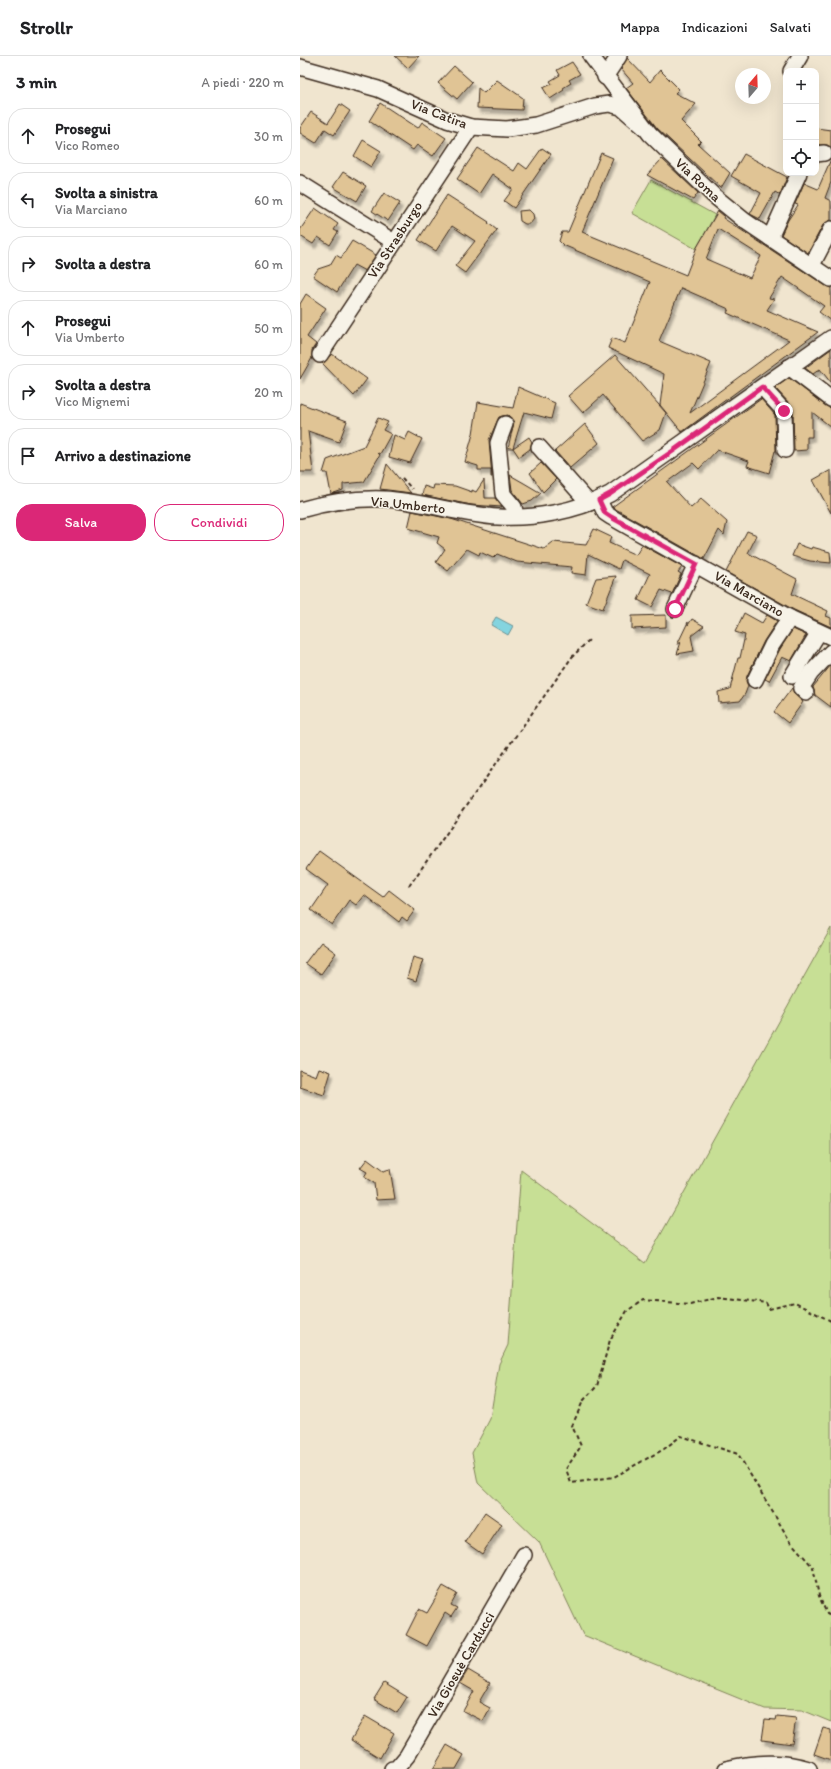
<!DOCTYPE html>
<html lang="it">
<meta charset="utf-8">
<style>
:root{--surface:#fff;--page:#f2f2f2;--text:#202124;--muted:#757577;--line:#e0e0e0;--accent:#db2777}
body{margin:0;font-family:Itim,sans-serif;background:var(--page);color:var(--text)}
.controls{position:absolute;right:12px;top:12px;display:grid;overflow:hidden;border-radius:8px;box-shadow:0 4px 16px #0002}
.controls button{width:36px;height:36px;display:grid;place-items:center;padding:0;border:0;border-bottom:1px solid var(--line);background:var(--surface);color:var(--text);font:20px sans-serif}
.compass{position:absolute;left:435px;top:12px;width:36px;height:36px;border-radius:50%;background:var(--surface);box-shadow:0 4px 16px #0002;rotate:19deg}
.stop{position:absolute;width:12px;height:12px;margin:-9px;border:3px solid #db2777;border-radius:50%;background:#fff}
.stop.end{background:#db2777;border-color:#fff;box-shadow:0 1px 4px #0008}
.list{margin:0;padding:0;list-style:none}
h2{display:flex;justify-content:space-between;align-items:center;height:52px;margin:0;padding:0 16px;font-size:17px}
h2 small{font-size:13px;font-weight:400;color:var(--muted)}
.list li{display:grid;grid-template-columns:26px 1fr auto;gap:12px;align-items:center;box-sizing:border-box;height:56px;margin:0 8px 8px;padding:0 8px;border:1px solid var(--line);border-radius:16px}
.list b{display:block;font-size:15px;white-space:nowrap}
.list p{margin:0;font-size:13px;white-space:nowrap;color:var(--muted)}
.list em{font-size:13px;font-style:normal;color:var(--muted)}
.actions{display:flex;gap:8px;padding:12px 16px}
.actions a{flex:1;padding:9px 0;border:1px solid var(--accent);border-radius:16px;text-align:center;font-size:14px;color:var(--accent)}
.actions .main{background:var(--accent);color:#fff}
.icon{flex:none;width:22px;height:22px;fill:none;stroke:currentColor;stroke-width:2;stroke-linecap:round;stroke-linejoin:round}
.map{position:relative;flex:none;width:531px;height:1713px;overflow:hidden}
header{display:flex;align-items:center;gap:24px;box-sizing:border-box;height:56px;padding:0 20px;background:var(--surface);border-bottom:1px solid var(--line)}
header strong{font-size:19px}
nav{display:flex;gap:22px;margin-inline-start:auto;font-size:14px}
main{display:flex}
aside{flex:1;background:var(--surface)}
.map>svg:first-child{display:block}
.green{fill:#c7df95;stroke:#81845a}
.water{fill:#84d4df;stroke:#679092}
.building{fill:#e0c495;stroke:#3b2a1e;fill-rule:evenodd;filter:url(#shadow)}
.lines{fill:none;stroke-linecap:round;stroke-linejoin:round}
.minor-casing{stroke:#3b2a1e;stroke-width:18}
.path{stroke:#3b2a1e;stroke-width:2;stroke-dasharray:4 3;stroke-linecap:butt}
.minor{stroke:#f7f3e8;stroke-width:15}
.route{stroke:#db2777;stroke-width:5}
.labels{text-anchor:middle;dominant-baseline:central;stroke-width:3;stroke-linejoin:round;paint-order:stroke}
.street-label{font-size:14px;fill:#3b2a1e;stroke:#f7f3e8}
</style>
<header>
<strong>Strollr</strong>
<nav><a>Mappa</a><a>Indicazioni</a><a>Salvati</a></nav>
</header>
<main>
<aside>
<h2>3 min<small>A piedi · 220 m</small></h2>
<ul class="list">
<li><svg class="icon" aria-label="ahead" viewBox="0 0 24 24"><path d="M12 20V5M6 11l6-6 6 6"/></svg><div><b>Prosegui</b><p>Vico Romeo</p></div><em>30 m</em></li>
<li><svg class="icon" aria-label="left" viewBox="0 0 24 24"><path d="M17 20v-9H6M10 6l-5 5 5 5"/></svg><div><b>Svolta a sinistra</b><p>Via Marciano</p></div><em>60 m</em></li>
<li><svg class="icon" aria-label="right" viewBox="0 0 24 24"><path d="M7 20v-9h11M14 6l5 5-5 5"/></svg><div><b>Svolta a destra</b></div><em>60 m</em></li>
<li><svg class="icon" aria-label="ahead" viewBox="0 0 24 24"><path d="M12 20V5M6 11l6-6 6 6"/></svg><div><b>Prosegui</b><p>Via Umberto</p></div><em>50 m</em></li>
<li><svg class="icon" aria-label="right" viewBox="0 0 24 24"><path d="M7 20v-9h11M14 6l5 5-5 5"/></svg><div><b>Svolta a destra</b><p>Vico Mignemi</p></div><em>20 m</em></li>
<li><svg class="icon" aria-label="arrive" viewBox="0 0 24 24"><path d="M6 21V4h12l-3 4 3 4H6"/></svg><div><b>Arrivo a destinazione</b></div></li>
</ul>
<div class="actions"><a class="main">Salva</a><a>Condividi</a></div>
</aside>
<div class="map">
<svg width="531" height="1713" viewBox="0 0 531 1713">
<defs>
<filter id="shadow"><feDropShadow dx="2.5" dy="4.5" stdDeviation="1" flood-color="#0004"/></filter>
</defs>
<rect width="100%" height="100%" fill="#f0e5cf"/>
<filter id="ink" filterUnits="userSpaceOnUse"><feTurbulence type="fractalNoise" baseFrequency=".025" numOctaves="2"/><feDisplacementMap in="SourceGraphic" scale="8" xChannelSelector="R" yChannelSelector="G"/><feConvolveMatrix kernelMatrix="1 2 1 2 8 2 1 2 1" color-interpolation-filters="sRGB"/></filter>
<g filter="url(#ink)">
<g class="green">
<path d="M351 124 415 159 396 193 332 157Z"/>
<path d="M531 872V1666L502 1654 465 1653 283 1579 239 1486 178 1427 172 1397 190 1363 199 1308 208 1289 221 1114 345 1207Z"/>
</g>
<path class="water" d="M196 561 213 570 208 579 191 569Z"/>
<g class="building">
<path d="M95 0H119L108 12Z"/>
<path d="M327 2 350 26 360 14 379 33 375 37 396 48 381 65 401 85 398 88 430 117 421 132 357 72 326 32 333 27 321 13Z"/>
<path d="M272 6 280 18 269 24 271 27 263 32 264 34 250 43 243 32 252 28 250 25 260 19 257 14Z"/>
<path d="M154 10 172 26 157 43 138 27Z"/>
<path d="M197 24 223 42 222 54 177 52 178 32 184 37Z"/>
<path d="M80 47 118 72 122 66 146 82 133 100 117 89 113 94 69 65Z"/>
<path d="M40 48 50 55 34 79 25 73 16 87 0 77V72L11 56 28 67Z"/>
<path d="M516 72 531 74V91L527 89H516Z"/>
<path d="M63 84 81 95 71 111 54 100Z"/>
<path d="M178 92 214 115 219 107 227 113 242 92 251 98 214 152 204 145 213 133 192 118 179 138 157 123Z"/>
<path d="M301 97 313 102 282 176 386 219 396 193 418 155 424 160 423 162 526 230 531 232V265L519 256 524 250 482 221 469 242 474 243 467 254 518 276 382 376 360 349 364 318 308 292 312 282 325 287 350 226 263 189 259 185 262 176H268ZM418 173 461 200 450 222 406 203ZM381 232 429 253 427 257 489 284 390 357 411 307 359 285Z"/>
<path d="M444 98 487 121 480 139 475 136 460 163 450 158 461 137 431 120Z"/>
<path d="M362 103 398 137 393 144 347 119Z"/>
<path d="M531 103V126L525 142 531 145V164L523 169 508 197 481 179 488 164 498 149 495 148 504 127 518 133Z"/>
<path d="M43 116 66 130 57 145 33 131Z"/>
<path d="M84 137 100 147 88 165 72 155Z"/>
<path d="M147 139 189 166 188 167 197 174 165 217 155 210 175 185 152 170 136 195 118 184Z"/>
<path d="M15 152 38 168 34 174 38 176 30 189 18 181 13 188 0 180V174Z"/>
<path d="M229 154 233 158 234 163 230 168H225L220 165 219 155Z"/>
<path d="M52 185 76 199 65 215 54 209 37 236 13 220 18 213 30 209 36 199 41 202Z"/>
<path d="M6 238 26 252 7 281 16 288 12 294V302L0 323V248Z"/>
<path d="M531 293V327L520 313 513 318 505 312Z"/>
<path d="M32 298 67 323 54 340 22 307Z"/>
<path d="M315 299 366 357 360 374 342 385 303 339 283 357 268 340Z"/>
<path d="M489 322 526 350 531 352V371L512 356V381H507V394L494 395 493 354 491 349 475 332Z"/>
<path d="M218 331 255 347 251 363 224 356 213 392H208L214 366 208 359 199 361 189 384 192 421H191V414H178V410L165 406 173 378 178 346 213 352Z"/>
<path d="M461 343 475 359 476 395H475L469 417 447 410 449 405 417 394 399 413 393 407 367 426 391 452 401 443 427 466 424 479 419 474 404 503 312 451Z"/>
<path d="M0 347 47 365 39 386 8 375 13 416H0Z"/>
<path d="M78 362 88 366 83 374 91 378 80 398 78 397 80 399 64 426 43 428V434L31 438 27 417H23L27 404 64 390Z"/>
<path d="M285 368 299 387 270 412 255 395Z"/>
<path d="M109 376 122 383 110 407 89 401 94 379 105 384Z"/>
<path d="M229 381 232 386 230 393 219 401 213 392Z"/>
<path d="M241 407 256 423 243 436 230 417Z"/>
<path d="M87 408 105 430 111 437 80 433Z"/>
<path d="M531 414V457L513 424Z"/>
<path d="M210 419 224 427 241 437 232 445 223 448 212 434Z"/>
<path d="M184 424 185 442H195L202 451 171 449 122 439 124 430 133 433 134 429 155 430 172 436V434L176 436Z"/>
<path d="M112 455 151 463 244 493 253 486 286 489 294 473 311 481 309 487 336 499 342 489 382 511 378 516 381 518 372 538 361 534 352 551 338 544 350 518 322 504 319 513 288 498 286 519 271 517 272 511 217 506 197 498 193 502 180 496 179 499 167 493 148 515 136 506 145 493 137 487 139 481 108 472Z"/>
<path d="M447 475 457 479 448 497 497 523 492 538 528 555 526 560 531 562V571L494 554 426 516Z"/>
<path d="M497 488 511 493 512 491 530 496 531 507 510 505 492 500Z"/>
<path d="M316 520 303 553 286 547 296 522Z"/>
<path d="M444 557 462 567 467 559 477 565 464 585 447 620 446 625 448 630 445 638 440 645 419 647 418 636 430 633 438 602H440L445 579 435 576Z"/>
<path d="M366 559V571L332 573V560Z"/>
<path d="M392 563 404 570 391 580 394 595 377 598 381 586 377 589 388 566V569Z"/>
<path d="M493 573 506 579 491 605 482 601 469 625 465 623 480 593Z"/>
<path d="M531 609V651L515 639 513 631Z"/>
<path d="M492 632 494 638 503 646 488 667 474 656Z"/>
<path d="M19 795 83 841 89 834 115 854 107 865 102 861 99 866 64 839 56 849 49 844 32 869 11 854 28 829 6 813Z"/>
<path d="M21 886 36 897 21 918 5 907Z"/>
<path d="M113 901 123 904 116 925 107 922Z"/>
<path d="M19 1012 31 1016 24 1039 0 1031V1014L16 1020Z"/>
<path d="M67 1103 83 1115 90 1113 95 1143 76 1144 74 1127 64 1121 67 1116 60 1112Z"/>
<path d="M185 1456 202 1468 182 1498 165 1486Z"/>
<path d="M143 1530 157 1538 151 1549 157 1552 151 1561 145 1557 127 1590 106 1579 119 1553 127 1557Z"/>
<path d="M168 1614 190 1627 179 1646 190 1652 183 1665 163 1655 174 1635 160 1627Z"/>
<path d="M84 1627 107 1641 97 1657 74 1643Z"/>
<path d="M65 1660 94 1677 80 1702 51 1684Z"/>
<path d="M477 1660 496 1662 492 1688 462 1684 465 1663 476 1664Z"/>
<path d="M523 1672 531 1674V1704L514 1698Z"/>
<path d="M147 1689 164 1699 156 1713H133Z"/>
</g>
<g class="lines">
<g class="minor-casing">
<g id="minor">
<path d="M291 0 350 78 413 139 445 165 531 223"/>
<path d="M0 11 78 33 147 64 171 71 207 73 236 69 295 50 309 48 321 51 344 71"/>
<path d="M491 15 500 0"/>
<path d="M305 21 319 0"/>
<path d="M516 98 524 97"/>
<path d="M0 127 94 186"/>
<path d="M470 182 499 117"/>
<path d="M512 209 531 173"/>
<path d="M20 299 171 71"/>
<path d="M489 311 531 343"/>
<path d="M462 331 484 355 485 394"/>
<path d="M205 368 198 387 203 438 214 451 216 460"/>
<path d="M239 391 289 447"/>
<path d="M299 444 305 457 311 461 490 562 531 581"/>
<path d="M0 454C28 446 55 442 84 443 123 445 160 459 198 461 235 463 277 455 310 438L531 282"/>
<path d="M375 553 396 508"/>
<path d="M492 620 519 576"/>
<path d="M455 624 472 589 490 562"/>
<path d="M506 637 501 632 511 617 531 596"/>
<path d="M92 1713H96L107 1700 224 1499"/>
<path d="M426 1713C454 1706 481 1704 509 1713"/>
</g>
</g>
<g class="path">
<path d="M102 422 112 433"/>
<path d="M109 830 272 601 291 582"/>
<path d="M531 1265 495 1247 469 1253 466 1247 418 1241 390 1248 343 1244 327 1255 310 1284 297 1330 283 1345 272 1370 281 1390 266 1413 271 1427 314 1421 364 1393 381 1380 438 1398 490 1485 513 1511 519 1540 527 1558 531 1560"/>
</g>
<use href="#minor" class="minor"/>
</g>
</g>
<g class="lines" filter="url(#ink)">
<path class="route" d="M375 553 396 508 311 461 305 457 299 444 310 438 373 395 462 331 484 355"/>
</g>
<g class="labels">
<g class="street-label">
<text transform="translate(139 58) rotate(21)">Via Catira</text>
<text transform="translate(398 124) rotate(43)">Via Roma</text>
<text transform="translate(95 184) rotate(-57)">Via Strasburgo</text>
<text transform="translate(108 449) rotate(6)">Via Umberto</text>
<text transform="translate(449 538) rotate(30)">Via Marciano</text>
<text transform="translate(161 1609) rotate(-60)">Via Giosuè Carducci</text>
</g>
</g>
</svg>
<div class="controls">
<button>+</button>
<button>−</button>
<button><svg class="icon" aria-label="locate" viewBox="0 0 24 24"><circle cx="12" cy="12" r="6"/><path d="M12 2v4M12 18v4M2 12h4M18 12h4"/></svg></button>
</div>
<svg class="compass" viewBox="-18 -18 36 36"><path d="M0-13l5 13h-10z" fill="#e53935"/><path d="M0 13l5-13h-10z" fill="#757577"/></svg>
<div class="stop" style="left:375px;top:553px"></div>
<div class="stop end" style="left:484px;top:355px"></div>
</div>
</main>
